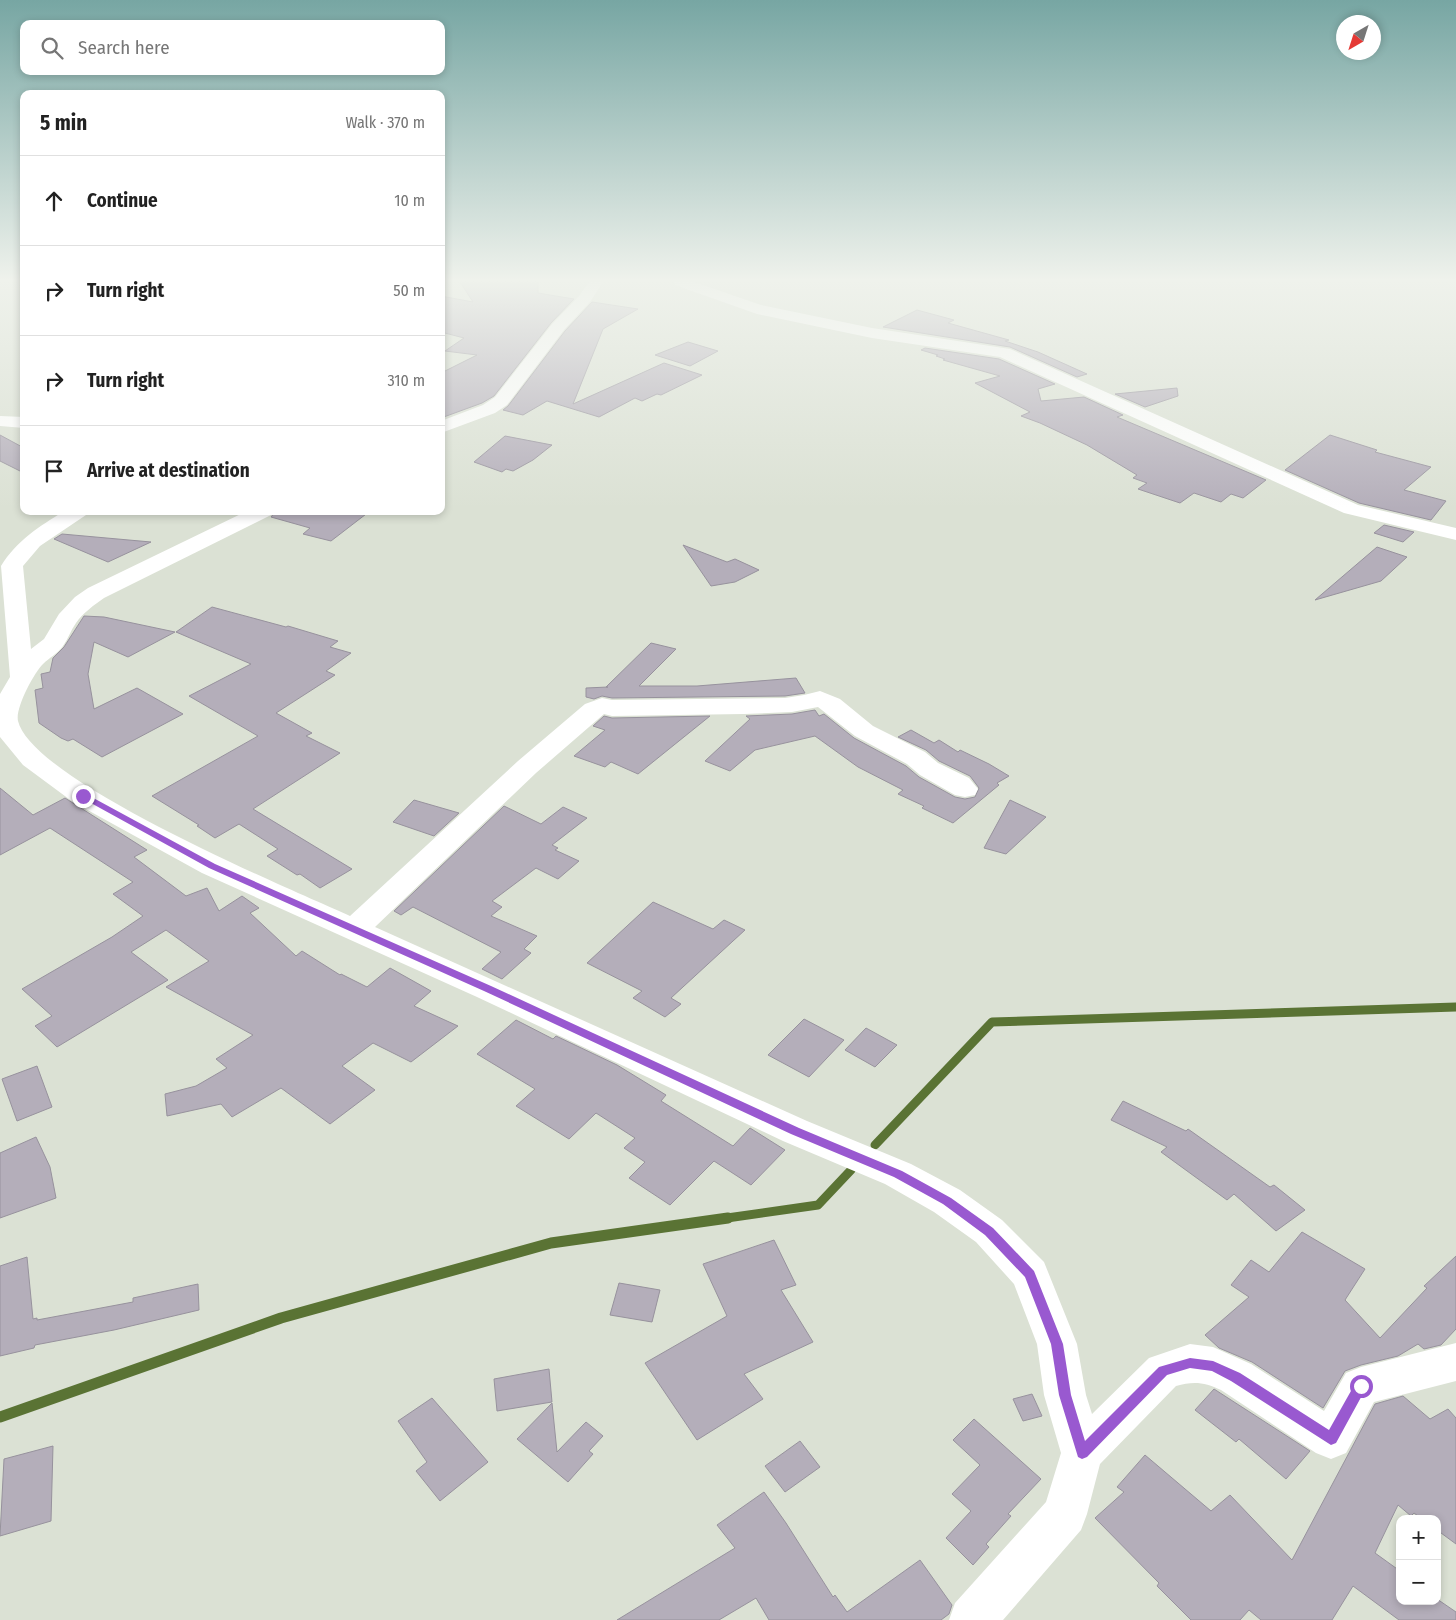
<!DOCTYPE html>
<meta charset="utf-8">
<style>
:root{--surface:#fff;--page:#f6f6f6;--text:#222;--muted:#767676;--line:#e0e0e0}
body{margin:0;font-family:"Fira Sans Condensed",sans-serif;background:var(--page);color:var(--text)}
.controls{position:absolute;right:15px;bottom:15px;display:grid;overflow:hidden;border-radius:10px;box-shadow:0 2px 8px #0003}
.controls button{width:45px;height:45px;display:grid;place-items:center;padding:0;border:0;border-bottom:1px solid var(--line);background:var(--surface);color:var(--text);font:25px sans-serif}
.compass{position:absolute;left:1336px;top:15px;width:45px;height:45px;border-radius:50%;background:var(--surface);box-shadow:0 2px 8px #0003;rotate:219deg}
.stop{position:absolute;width:15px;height:15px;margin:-11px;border:4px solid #9959d0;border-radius:50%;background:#fff}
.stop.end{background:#9959d0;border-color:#fff;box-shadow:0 1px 5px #0008}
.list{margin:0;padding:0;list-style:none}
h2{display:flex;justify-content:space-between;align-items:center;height:65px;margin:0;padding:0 20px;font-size:21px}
h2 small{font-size:16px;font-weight:400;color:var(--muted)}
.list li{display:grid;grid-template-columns:32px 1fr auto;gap:15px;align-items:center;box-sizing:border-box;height:90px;padding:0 20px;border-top:1px solid var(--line)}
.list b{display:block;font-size:19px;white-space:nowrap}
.list em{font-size:16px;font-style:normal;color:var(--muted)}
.icon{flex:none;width:28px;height:28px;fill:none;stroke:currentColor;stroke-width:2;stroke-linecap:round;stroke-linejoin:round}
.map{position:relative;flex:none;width:1456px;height:1620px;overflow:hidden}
.search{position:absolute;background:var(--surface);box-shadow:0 2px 8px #0003;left:20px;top:20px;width:425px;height:55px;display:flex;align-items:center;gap:12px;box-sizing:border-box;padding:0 18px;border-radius:10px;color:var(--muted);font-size:19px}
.panel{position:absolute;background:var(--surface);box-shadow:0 2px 8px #0003;left:20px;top:90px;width:425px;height:425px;border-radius:10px}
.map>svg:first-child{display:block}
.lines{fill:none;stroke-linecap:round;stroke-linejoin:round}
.stream-far1{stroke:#5a7334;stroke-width:9}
.stream{stroke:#5a7334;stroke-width:11}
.building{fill:#b4aeba;stroke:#97929d}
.minor{fill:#fff;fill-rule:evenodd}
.route{fill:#9959d0}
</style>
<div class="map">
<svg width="1456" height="1620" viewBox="0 0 1456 1620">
<rect width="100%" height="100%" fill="#dbe1d4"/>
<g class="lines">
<g class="stream-far1">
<path d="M875 1145 992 1022 1456 1007"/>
<path d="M720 1219 818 1205 851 1170"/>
</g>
<path class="stream" d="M0 1417 281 1318 551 1243 728 1218"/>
</g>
<g class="building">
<path d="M460 282H538V293L574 299 551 323 494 396 482 403 441 418V373L477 355 445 351 464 338 441 332V296L473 302Z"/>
<path d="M592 302 638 309 603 329 573 404 664 363 702 375 661 395 657 394 642 401 635 398 599 417 547 401 523 415 503 410 508 406 565 331Z"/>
<path d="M917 310 954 320 948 323 1009 340 1005 341 1038 352 1087 374 1077 377 1010 347 883 327Z"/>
<path d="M688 342 718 351 690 366 655 355Z"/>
<path d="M925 348 999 359 1055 384 1038 389 1041 401 1084 397 1123 415 1117 417 1266 480 1243 498 1231 494 1221 502 1194 493 1180 503 1138 489 1147 483 1133 478 1137 475 1087 445 1040 423 1021 416 1030 412 975 383 1000 376 943 360 945 359 936 356 938 355 921 350Z"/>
<path d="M1177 388 1178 396 1145 407 1115 394Z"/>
<path d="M0 435 24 448V473L0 461Z"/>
<path d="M1330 435 1377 450 1375 452 1431 467 1404 490 1446 501 1431 520 1359 503 1285 470Z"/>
<path d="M505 436 552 445 533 460 513 471 506 469 502 472 474 462Z"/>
<path d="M276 511H370L331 541 303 534 310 528 271 517Z"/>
<path d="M1384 525 1414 532 1403 542 1374 533Z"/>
<path d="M62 534 151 542 108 562 54 539Z"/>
<path d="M683 545 727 562 735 559 759 570 735 582 711 586Z"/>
<path d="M1377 547 1407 557 1381 581 1315 600Z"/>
<path d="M212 607 286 627 288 626 338 641 330 647 351 653 326 671 335 675 276 713 312 733 306 736 340 753 253 809 352 869 320 888 300 874 297 875 267 856 278 849 239 824 215 838 197 826 199 825 152 796 258 736 189 696 251 664 176 632Z"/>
<path d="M84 616 104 617 175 632 128 657 94 642 88 674 94 709 137 688 183 714 102 757 73 739 68 741 61 738 39 723 35 690 43 688 41 674 50 672 53 658 64 647Z"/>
<path d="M651 643 676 649 639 686H697L796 678 805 693 785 696 612 698 602 696 594 699 586 697V688L608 687H606Z"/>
<path d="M815 710 819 716 824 714 854 738 906 766 919 777 955 797 965 799 975 797 979 788 970 776 939 761 926 750 898 737 911 730 934 743 939 740 958 752 960 750 989 764 1009 776 997 783 999 785 953 823 922 808 924 806 898 794 903 790 858 767 815 736 755 750 730 771 705 761 750 719 746 716 792 714Z"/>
<path d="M604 716 612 718 710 716 638 774 611 762 605 767 574 756 605 730 593 726Z"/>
<path d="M0 788 33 815 65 798 147 850 134 857 186 896 207 888 219 911 242 896 259 908 250 913 296 956 302 951 340 975 341 974 367 987 390 968 431 991 414 1006 458 1026 411 1062 373 1043 342 1066 375 1090 330 1124 281 1088 232 1117 221 1104 167 1116 165 1094 196 1086 227 1068 216 1059 253 1035 166 987 209 961 166 930 131 952 168 980 57 1047 35 1026 52 1016 22 989 112 937 143 916 113 894 133 882 50 828 0 855Z"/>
<path d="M414 800 459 813 434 836 393 822Z"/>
<path d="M1010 800 1046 817 1006 854 984 848Z"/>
<path d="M504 806 541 824 563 807 587 818 552 845 558 848 555 850 579 861 558 879 536 868 492 901 502 907 491 916 537 936 524 949 531 953 502 979 482 969 501 952 413 907 401 915 394 911Z"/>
<path d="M653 902 713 929 724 920 745 930 671 998 681 1004 665 1017 633 998 642 991 587 963Z"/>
<path d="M804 1019 844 1040 809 1077 768 1055Z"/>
<path d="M516 1020 553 1039 556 1036 617 1065 666 1095 661 1101 733 1146 750 1128 785 1150 751 1185 714 1161 670 1205 629 1178 645 1162 624 1148 635 1138 596 1113 569 1139 516 1106 535 1089 477 1054Z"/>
<path d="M866 1028 897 1045 875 1067 845 1050Z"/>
<path d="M37 1066 52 1107 17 1121 2 1079Z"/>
<path d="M1123 1101 1186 1131 1188 1129 1270 1187 1274 1185 1305 1210 1276 1231 1234 1194 1227 1200 1161 1152 1167 1147 1111 1120Z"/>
<path d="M36 1137 50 1167 56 1198 0 1218V1153Z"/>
<path d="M1302 1232 1365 1269 1345 1300 1380 1338 1427 1288 1424 1286 1456 1256V1329L1441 1345 1424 1349 1418 1344 1398 1356 1361 1365 1345 1371 1323 1408 1252 1362 1219 1348 1205 1335 1249 1297 1231 1285 1251 1260 1269 1272Z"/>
<path d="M774 1240 796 1285 781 1290 813 1342 744 1374 763 1399 697 1440 645 1363 727 1316 703 1264Z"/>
<path d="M27 1257 33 1319 37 1318V1320L133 1302V1298L198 1284 199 1310 114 1330 35 1345 34 1348 0 1356V1266Z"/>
<path d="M619 1283 660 1290 652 1322 610 1315Z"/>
<path d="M549 1369 552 1402 497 1411 494 1379Z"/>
<path d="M1214 1389 1310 1451 1286 1479 1239 1439 1236 1442 1195 1410Z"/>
<path d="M1032 1394 1042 1416 1023 1421 1013 1399Z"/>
<path d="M1403 1396 1430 1419 1448 1409 1456 1418V1544L1437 1530V1519H1422L1414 1513 1411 1516 1398 1505 1375 1553 1400 1571V1601H1437V1599L1456 1612V1620H1399L1353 1586 1332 1620H1261L1249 1610 1240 1620H1191L1157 1586 1159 1583 1095 1518 1124 1492 1117 1487 1145 1455 1211 1511 1230 1495 1292 1560 1375 1404Z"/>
<path d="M432 1398 488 1462 440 1501 416 1471 427 1462 398 1421Z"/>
<path d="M552 1403 557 1452 586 1422 603 1436 589 1451 593 1454 568 1482 517 1439Z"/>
<path d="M974 1419 1041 1479 1008 1514 1011 1516 986 1544 989 1547 973 1565 946 1538 971 1511 952 1494 980 1465 953 1440Z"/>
<path d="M800 1441 820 1467 785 1492 765 1466Z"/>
<path d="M53 1446 51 1521 0 1536 4 1459Z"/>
<path d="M764 1492 786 1523 833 1597 835 1595 847 1612 920 1560 952 1605 949 1614 941 1620H769L756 1598 719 1620H617L735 1548 717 1525Z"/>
</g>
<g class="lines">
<g class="minor">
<path d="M589 282H603L590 302 564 330 507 405 495 413 441 433V421L483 405 495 397 552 324 579 296Z"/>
<path d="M673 282H694L761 305 872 328 1010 349 1358 505 1456 528V540L1344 513 1000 357 872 338 757 314 675 285Z"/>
<path d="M0 416 24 417V428L0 426Z"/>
<path d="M64 511H89L86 515 40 546 23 566 31 649 44 639 59 614 75 597 88 588 247 511H274L271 515 104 598C94 605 83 613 76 623 71 630 68 639 63 646 58 653 49 658 43 664 34 673 15 708 18 721 32 781 290 889 350 916L518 761 585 704 602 698 612 700 785 698 804 695 820 691 840 699 873 726 925 752 938 763 969 778 978 789 975 795 965 797 955 795 920 775 907 764 855 736 818 707 792 712 744 714 612 716 604 714 536 773 375 927 807 1121 911 1164 960 1190 1002 1220 1044 1262 1077 1344 1086 1395 1092 1414 1149 1358 1190 1344 1213 1347 1251 1364 1324 1411 1346 1373 1361 1367 1456 1343V1381L1374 1402 1346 1453 1331 1459 1316 1453 1221 1390C1205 1382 1193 1381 1176 1386L1100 1464 1087 1514 1081 1530 1003 1620H949L955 1603 1046 1502 1061 1453 1044 1395 1037 1344 1014 1284 976 1242 934 1212 885 1184 783 1141 477 997 202 873 73 802 23 765 0 737V694L10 677 1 566C17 540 39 527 64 511Z"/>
</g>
</g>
<linearGradient id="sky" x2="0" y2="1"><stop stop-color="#77a6a3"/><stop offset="0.55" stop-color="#eff2ec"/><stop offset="1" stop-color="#eff2ec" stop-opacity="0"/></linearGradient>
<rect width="1456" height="509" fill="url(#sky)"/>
<path class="route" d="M80 794H86L215 864 491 986 799 1128 902 1171 951 1198 993 1228 1034 1271 1063 1344 1071 1395 1085 1441 1159 1367 1190 1358 1213 1361 1240 1373 1329 1430 1356 1382 1361 1381 1365 1382 1367 1386 1365 1390 1336 1443 1331 1445 1231 1381 1212 1371 1190 1368 1167 1375 1087 1457 1082 1459 1078 1457 1059 1395 1051 1344 1025 1277 985 1235 943 1204 894 1177 791 1134 484 991 209 868 80 797Z"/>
</svg>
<div class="controls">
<button>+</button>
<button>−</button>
</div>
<svg class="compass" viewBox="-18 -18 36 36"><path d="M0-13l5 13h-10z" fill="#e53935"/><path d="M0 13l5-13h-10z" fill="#767676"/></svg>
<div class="stop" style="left:1361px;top:1386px"></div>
<div class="stop end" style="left:83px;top:796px"></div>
<div class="search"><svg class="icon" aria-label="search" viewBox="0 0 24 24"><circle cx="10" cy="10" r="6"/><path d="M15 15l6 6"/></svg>Search here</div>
<section class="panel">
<h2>5 min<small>Walk · 370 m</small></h2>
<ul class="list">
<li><svg class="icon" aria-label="ahead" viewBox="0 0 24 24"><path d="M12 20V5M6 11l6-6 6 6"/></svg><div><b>Continue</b></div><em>10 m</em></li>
<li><svg class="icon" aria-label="right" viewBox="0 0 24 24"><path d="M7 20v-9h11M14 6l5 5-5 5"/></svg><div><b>Turn right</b></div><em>50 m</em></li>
<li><svg class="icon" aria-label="right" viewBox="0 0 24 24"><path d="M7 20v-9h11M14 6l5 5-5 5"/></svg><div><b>Turn right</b></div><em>310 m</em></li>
<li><svg class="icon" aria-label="arrive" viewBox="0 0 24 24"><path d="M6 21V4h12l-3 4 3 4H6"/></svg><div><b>Arrive at destination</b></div></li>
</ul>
</section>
</div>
